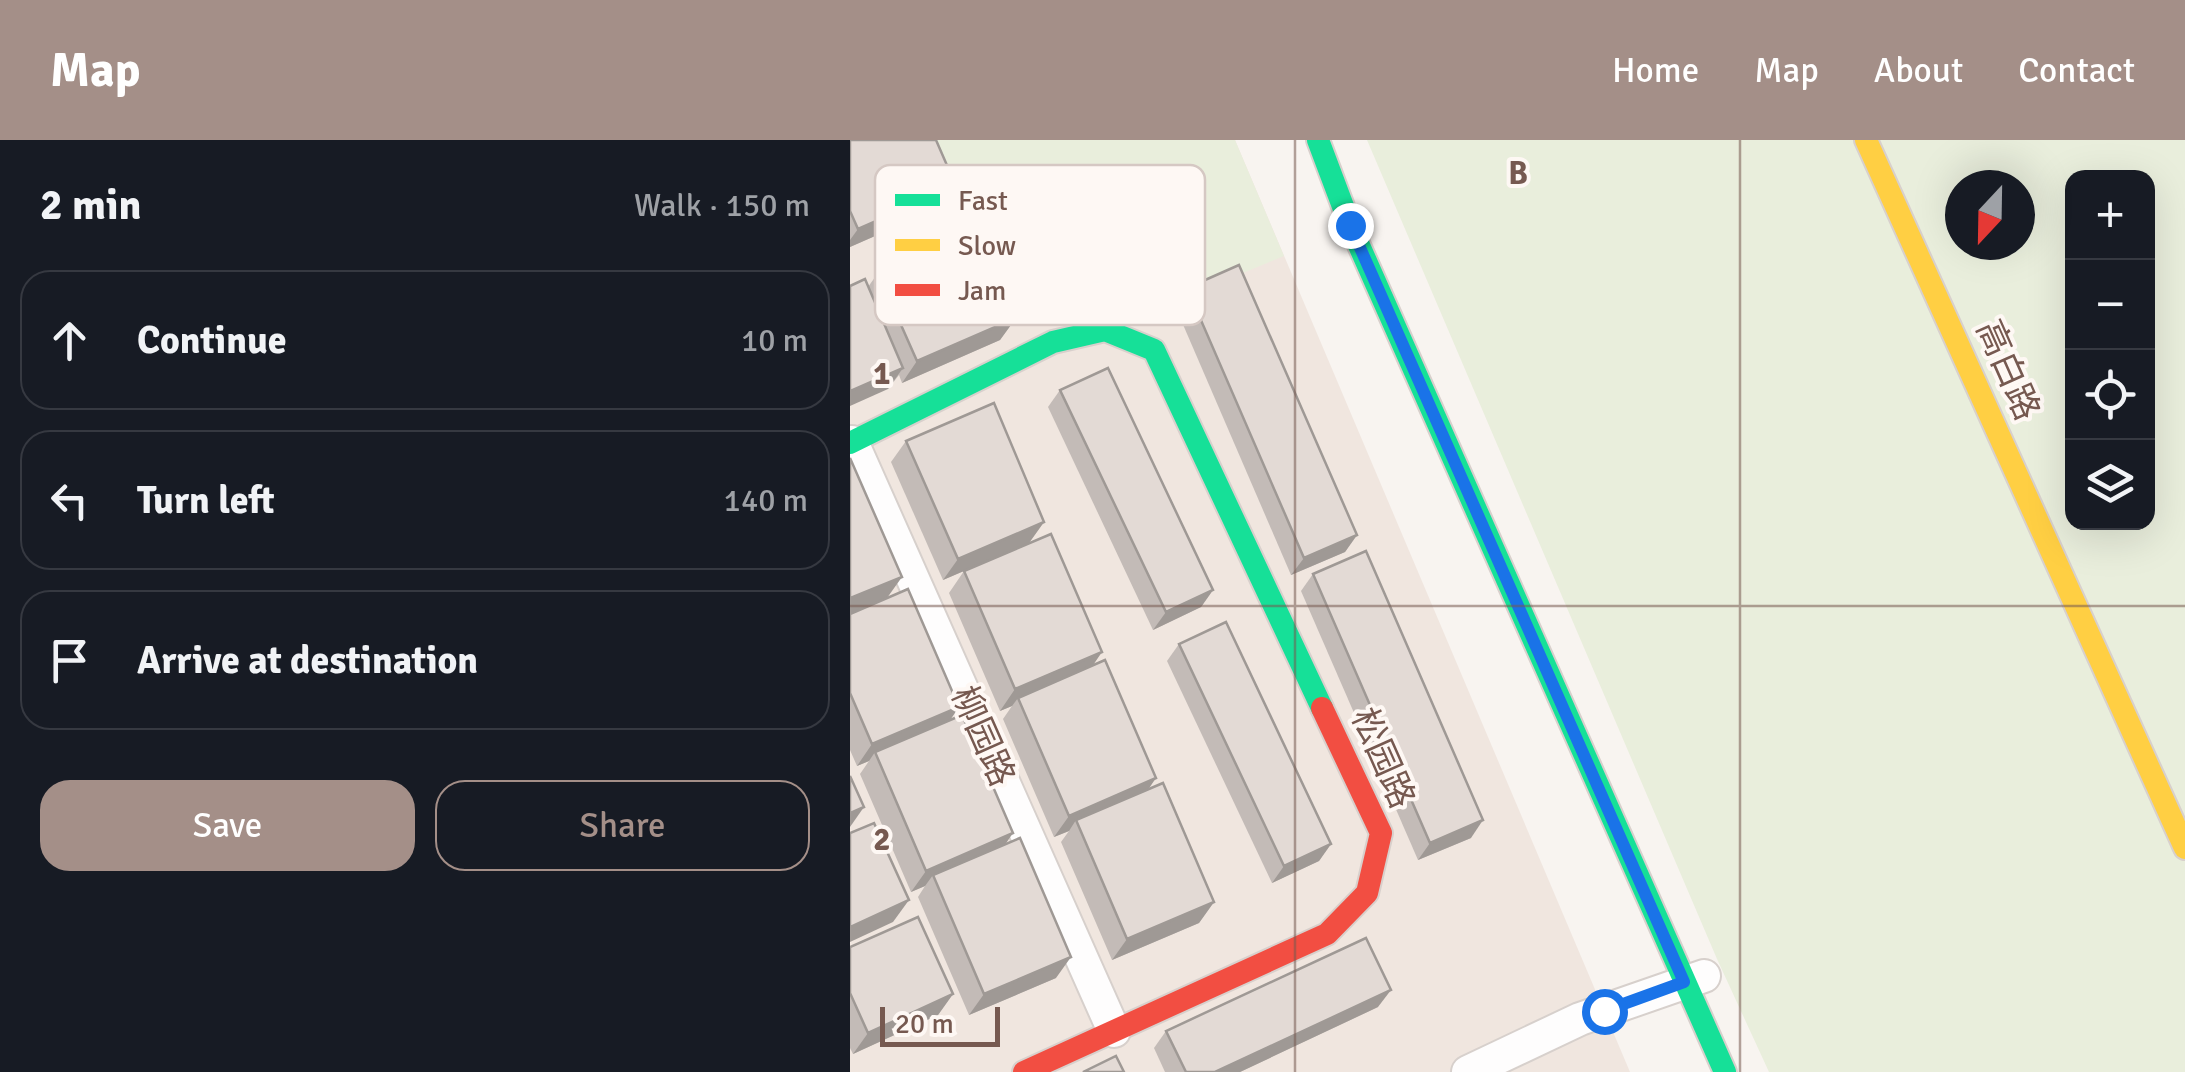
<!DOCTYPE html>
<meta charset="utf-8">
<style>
:root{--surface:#171b24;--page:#242831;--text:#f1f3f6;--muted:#9ea1a6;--line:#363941;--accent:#a48f88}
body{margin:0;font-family:Signika,"Noto Sans SC",sans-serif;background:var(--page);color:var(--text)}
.controls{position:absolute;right:30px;top:30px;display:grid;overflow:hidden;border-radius:20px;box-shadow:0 10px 40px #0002}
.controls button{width:90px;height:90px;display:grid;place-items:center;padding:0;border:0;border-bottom:2px solid var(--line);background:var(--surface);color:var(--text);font:50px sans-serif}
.compass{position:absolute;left:1095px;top:30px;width:90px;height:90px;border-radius:50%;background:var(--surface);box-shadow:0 10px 40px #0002;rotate:202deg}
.scale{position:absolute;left:30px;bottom:25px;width:120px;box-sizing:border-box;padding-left:10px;border:5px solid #765950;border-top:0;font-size:28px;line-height:35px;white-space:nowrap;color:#765950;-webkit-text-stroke:8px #fef8f4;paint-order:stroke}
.stop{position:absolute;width:30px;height:30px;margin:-22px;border:8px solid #1a73e8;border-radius:50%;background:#fff}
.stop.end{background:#1a73e8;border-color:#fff;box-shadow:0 2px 10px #0008}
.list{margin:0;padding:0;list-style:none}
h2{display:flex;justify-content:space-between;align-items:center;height:130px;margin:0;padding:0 40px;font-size:42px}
h2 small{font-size:32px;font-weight:400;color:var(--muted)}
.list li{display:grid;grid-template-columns:65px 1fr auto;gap:30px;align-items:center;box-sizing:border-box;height:140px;margin:0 20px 20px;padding:0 20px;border:2px solid var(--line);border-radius:30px}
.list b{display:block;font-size:38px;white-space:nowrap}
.list em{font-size:32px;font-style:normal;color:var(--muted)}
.actions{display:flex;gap:20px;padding:30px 40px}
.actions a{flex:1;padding:22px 0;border:2px solid var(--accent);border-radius:30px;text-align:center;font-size:35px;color:var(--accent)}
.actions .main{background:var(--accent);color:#fff}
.icon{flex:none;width:55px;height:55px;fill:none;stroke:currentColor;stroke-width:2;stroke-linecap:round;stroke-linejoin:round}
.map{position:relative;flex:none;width:1335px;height:932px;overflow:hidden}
header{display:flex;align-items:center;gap:60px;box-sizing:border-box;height:140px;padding:0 50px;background:var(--accent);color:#fff}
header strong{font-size:48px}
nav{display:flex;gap:55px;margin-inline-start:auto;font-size:35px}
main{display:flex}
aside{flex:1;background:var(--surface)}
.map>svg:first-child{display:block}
.residential{fill:#f0e6df}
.green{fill:#e9eedc;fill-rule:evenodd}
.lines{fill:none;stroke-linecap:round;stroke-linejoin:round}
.street-casing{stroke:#d7d0cc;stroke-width:36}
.fast-casing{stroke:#d8d0cc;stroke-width:26}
.slow-casing{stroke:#d8d0cc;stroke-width:26}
.jam-casing{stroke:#d8d0cc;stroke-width:26}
.street{stroke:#fefdfd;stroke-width:32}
.fast{stroke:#16e098;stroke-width:22}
.slow{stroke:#ffcf43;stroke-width:22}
.jam{stroke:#f24e42;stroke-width:22}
.wall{fill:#c3bbb7}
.shaded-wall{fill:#9f9995}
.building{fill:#e3dad5;stroke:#9f9995;stroke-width:2.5}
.route{stroke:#1a73e8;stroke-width:12}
.grid{fill:none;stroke:#765950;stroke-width:2.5;stroke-opacity:0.55}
.labels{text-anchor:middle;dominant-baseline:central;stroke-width:8;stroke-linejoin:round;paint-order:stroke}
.street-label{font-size:35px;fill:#765950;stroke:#fef8f4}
.key{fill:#fef8f4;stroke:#d5c8c3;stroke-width:2.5}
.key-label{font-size:28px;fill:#765950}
.grid-label{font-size:32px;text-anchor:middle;font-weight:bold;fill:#765950;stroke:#fef8f4;stroke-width:8;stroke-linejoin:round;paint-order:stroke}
</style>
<header>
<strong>Map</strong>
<nav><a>Home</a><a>Map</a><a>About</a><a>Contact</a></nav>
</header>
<main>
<aside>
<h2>2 min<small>Walk · 150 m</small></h2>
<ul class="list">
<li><svg class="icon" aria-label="ahead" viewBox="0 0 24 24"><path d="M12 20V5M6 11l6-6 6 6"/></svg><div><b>Continue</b></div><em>10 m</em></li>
<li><svg class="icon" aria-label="left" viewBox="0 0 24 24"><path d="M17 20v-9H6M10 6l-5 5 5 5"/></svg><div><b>Turn left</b></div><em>140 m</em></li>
<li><svg class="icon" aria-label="arrive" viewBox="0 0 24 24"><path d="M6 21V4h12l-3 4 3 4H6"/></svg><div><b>Arrive at destination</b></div></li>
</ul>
<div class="actions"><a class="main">Save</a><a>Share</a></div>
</aside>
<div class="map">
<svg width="1335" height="932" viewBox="0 0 1335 932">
<rect width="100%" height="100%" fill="#f8f4f0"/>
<path class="residential" d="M0 0H385L780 932H0Z"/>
<g class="green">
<path d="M83 0H385L434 116 301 171 196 176 159 161Z"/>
<path d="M517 0H1335V932H919L867 819ZM1222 38H1298V382H1222ZM1110 45H1170V105H1110Z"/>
</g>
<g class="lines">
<g class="street-casing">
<g id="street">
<path d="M2 302 264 891"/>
<path d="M618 932 730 879 854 836"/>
</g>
</g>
<g class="fast-casing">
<g id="fast">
<path d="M468 0 500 85 875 932"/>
<path d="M0 303 203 202 255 190 304 210 472 568"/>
</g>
</g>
<g class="slow-casing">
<path id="slow" d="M1016 0 1335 708"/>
</g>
<g class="jam-casing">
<path id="jam" d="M174 932 477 794 517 753 531 693 472 568"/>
</g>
<use href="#street" class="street"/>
<use href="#fast" class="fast"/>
<use href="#slow" class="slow"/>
<use href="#jam" class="jam"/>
</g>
<g class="wall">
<path d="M0 0 91 67 0 107Z"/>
<path d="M28 133 166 178 150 200 52 243 49 235 38 249 18 147Z"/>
<path d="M337 148 507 395 495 412 441 435 325 166Z"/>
<path d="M210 250 363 450 351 467 303 490 198 267Z"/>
<path d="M56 301 194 382 179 403 93 440 41 322Z"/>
<path d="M114 431 243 525 298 650 364 762 349 783 262 820 211 702 219 691 204 697 153 579 162 566 150 571 99 453Z"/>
<path d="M463 434 621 698 568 720 451 451Z"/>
<path d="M0 474 100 580 155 705 206 838 119 875 68 757 75 746 61 752 10 634 19 621 7 626 0 610Z"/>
<path d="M329 504 481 704 469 721 422 743 317 521Z"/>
<path d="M0 807 103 854 88 875 3 914 0 908Z"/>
<path d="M528 867 390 932H315L304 908 316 891Z"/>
</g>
<g class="shaded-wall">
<path d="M106 46 91 67 0 107V100L8 89Z"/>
<path d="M166 178 150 200 52 243 67 221Z"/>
<path d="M53 228 38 249 0 266V251Z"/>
<path d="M194 382 179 403 93 440 108 419Z"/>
<path d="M507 395 495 412 441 435 454 418Z"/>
<path d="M52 437 37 458 0 474V458Z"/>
<path d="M363 450 351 467 303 490 316 472Z"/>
<path d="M252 512 237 534 168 558 162 566 150 571 165 549Z"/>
<path d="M109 567 94 589 25 612 19 621 7 626 22 604Z"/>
<path d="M306 638 291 660 226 680 219 691 204 697 219 676Z"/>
<path d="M14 667 0 687V673Z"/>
<path d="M633 680 621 698 568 720 580 703Z"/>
<path d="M163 693 148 715 83 735 75 746 61 752 76 731Z"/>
<path d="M481 704 469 721 422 743 434 726Z"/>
<path d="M59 760 43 782 0 802V787Z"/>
<path d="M364 762 349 783 262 820 277 799Z"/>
<path d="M221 817 206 838 119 875 134 854Z"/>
<path d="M541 850 528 867 390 932H365Z"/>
<path d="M103 854 88 875 3 914 18 893Z"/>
</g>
<g class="building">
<path d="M0 0H86L106 46 8 89 0 71Z"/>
<path d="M127 90 166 178 67 221 28 133Z"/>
<path d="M389 125 507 395 454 418 337 148Z"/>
<path d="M15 139 53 228 0 251V146Z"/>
<path d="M258 228 363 450 316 472 210 250Z"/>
<path d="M144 263 194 382 108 419 56 301Z"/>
<path d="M0 318 52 437 0 458Z"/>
<path d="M201 394 252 512 165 549 114 431Z"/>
<path d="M516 411 633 680 580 703 463 434Z"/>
<path d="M58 449 109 567 22 604 0 553V474Z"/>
<path d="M376 482 481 704 434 726 329 504Z"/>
<path d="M255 520 306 638 219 676 168 558Z"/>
<path d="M112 575 163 693 76 731 25 612Z"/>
<path d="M0 636 14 667 0 673Z"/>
<path d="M313 643 364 762 277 799 226 680Z"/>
<path d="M24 683 59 760 0 787V693Z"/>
<path d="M170 698 221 817 134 854 83 735Z"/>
<path d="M68 777 103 854 18 893 0 853V807Z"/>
<path d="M516 798 541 850 365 932H336L316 891Z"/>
<path d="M266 916 274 932H233Z"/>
</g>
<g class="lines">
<path class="route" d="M500 85 834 842 754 871"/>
</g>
<path class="grid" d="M445 0V932M890 0V932M0 466H1335"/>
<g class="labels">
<g class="street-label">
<text transform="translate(1158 230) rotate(66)">高白路</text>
<text transform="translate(133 596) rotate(66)">柳园路</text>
<text transform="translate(533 618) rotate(66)">松园路</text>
</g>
</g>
<rect x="25" y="25" width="330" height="160" rx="15" class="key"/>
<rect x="45" y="54" width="45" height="12" fill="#16e098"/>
<rect x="45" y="99" width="45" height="12" fill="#ffcf43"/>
<rect x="45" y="144" width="45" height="12" fill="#f24e42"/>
<g class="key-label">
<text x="108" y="70">Fast</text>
<text x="108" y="115">Slow</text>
<text x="108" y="160">Jam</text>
</g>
<g class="grid-label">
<text x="668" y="44">B</text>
<text x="32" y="244">1</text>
<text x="32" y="710">2</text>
</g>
</svg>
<div class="controls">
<button>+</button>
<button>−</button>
<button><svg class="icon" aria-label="locate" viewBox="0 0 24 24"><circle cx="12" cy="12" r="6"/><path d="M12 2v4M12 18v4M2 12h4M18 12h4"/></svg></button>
<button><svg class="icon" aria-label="layers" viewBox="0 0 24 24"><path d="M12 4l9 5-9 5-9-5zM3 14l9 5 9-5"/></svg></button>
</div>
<svg class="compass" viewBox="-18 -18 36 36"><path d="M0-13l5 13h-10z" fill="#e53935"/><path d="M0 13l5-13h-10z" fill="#9ea1a6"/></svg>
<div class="scale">20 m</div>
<div class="stop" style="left:754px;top:871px"></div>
<div class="stop end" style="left:500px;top:85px"></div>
</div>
</main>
